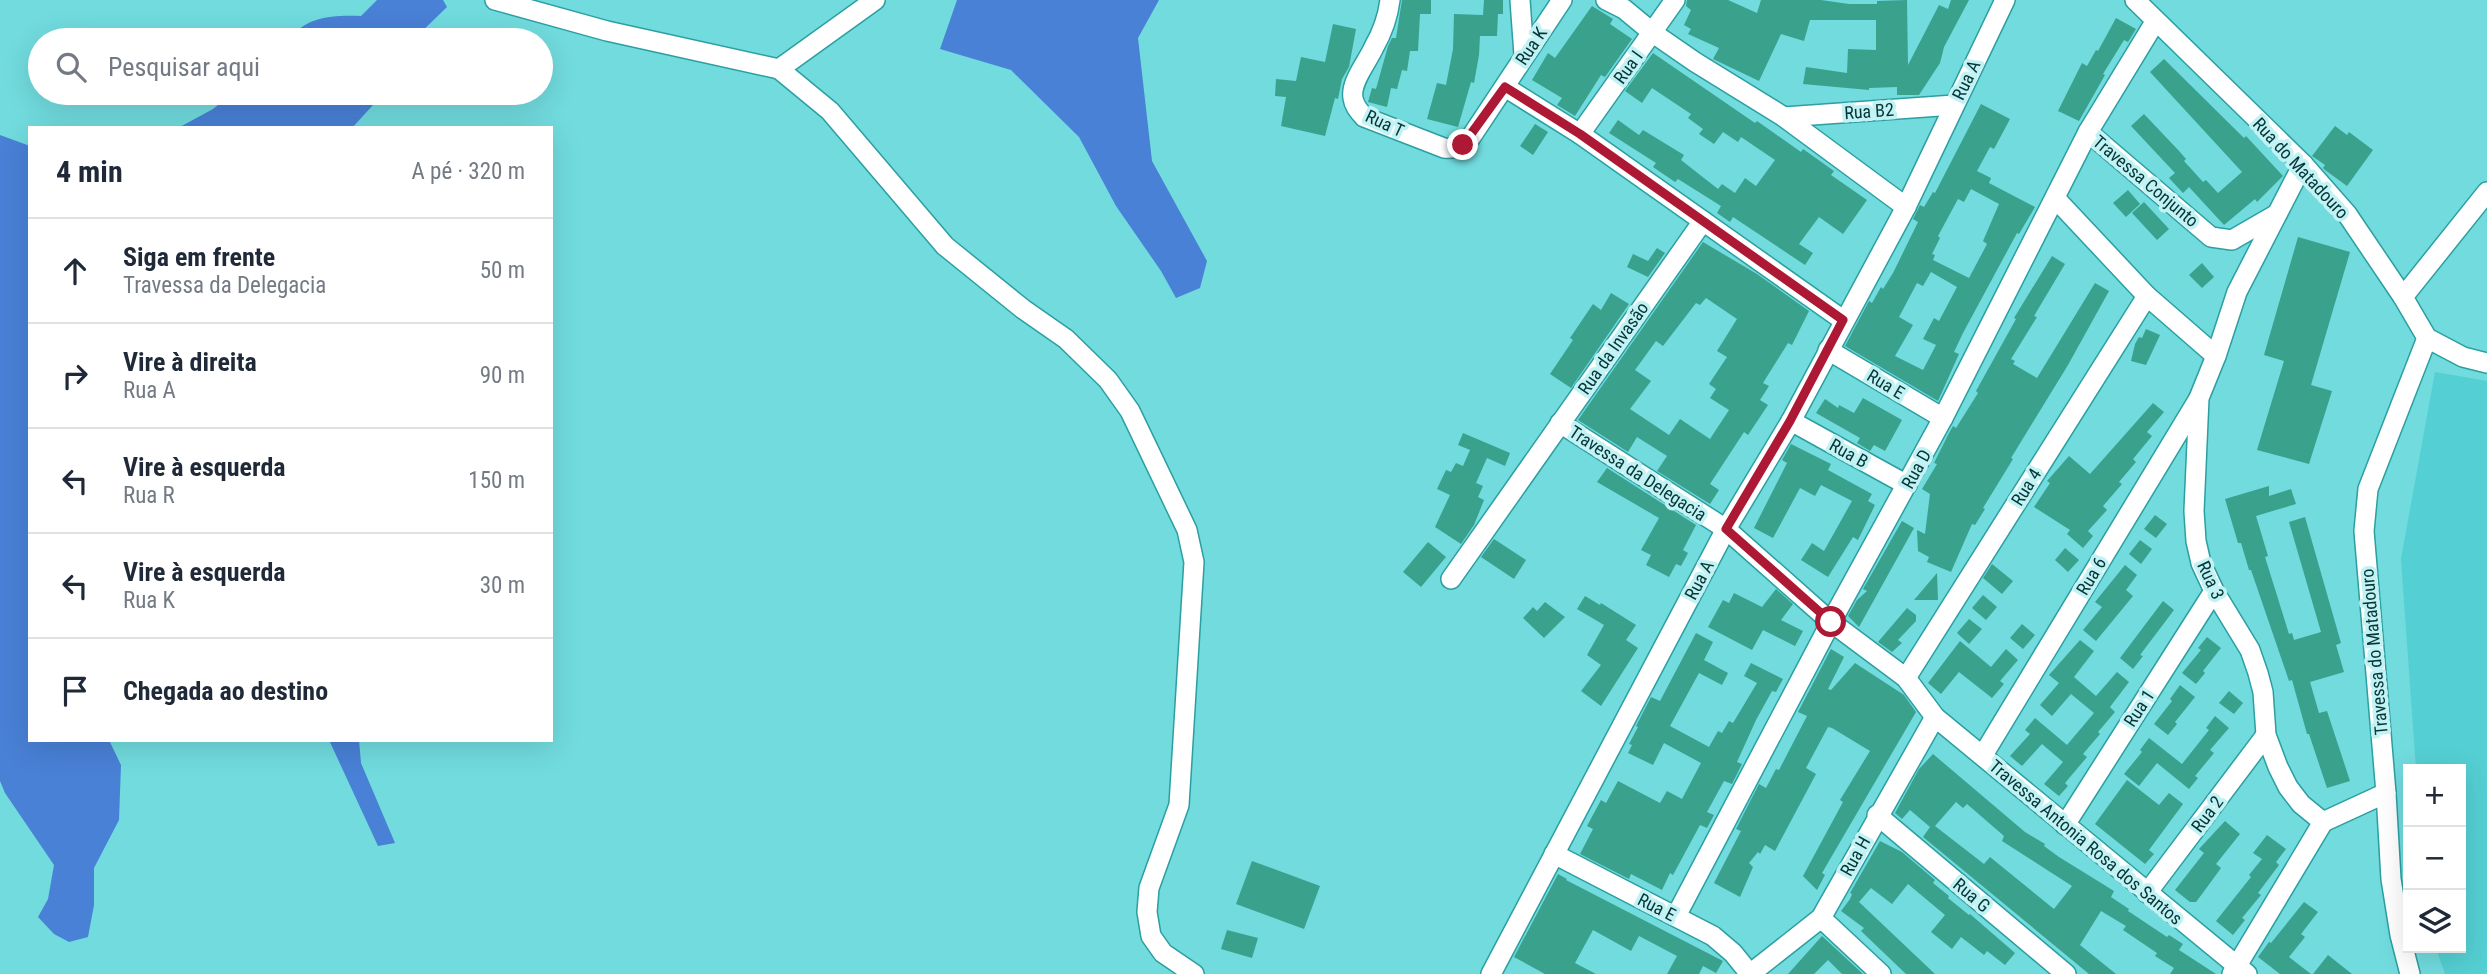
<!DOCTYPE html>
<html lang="pt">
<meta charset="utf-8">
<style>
:root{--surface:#fff;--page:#f2f2f3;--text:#1f2937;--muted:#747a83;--line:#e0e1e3}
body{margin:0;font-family:"Roboto Condensed",sans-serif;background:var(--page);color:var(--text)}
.controls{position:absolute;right:21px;bottom:21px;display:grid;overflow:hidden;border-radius:0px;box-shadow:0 7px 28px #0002}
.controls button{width:63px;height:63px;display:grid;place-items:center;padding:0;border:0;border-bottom:2px solid var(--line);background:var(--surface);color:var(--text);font:35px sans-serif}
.stop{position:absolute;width:21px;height:21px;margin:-16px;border:5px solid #ad1835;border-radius:50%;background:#fff}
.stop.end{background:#ad1835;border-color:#fff;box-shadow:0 2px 7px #0008}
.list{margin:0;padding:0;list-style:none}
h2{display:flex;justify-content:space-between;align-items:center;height:91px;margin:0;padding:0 28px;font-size:30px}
h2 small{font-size:23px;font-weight:400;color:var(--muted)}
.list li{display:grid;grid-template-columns:46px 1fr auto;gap:21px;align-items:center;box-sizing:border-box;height:105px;padding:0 28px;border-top:2px solid var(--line)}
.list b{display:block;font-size:26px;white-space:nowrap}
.list p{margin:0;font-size:23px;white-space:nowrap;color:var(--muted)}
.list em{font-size:23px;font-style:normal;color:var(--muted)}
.icon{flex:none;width:38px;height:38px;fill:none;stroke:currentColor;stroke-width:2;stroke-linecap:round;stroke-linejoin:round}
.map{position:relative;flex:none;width:2487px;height:974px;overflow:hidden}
.search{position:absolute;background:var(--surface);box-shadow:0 7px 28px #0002;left:28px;top:28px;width:525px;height:77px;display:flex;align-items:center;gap:18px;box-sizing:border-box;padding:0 24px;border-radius:38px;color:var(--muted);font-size:26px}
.panel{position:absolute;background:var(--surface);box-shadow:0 7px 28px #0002;left:28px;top:126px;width:525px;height:616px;border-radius:0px}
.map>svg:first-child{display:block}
.built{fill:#54cfd3}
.water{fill:#4981d6}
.building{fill:#3aa18d;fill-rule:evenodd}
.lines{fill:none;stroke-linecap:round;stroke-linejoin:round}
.minor-casing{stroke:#2b9fa2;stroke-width:22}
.minor{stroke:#fff;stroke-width:19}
.route{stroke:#ad1835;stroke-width:9}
.labels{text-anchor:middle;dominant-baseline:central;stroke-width:7;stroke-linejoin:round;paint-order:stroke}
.street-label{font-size:18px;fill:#043638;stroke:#c2f2f3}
</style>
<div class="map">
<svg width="2487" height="974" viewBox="0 0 2487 974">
<rect width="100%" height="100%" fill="#71dbde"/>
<path class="built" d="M2435 372 2487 381V974H2445L2436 948H2461V769H2416L2401 559Z"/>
<g class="water">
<path d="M377 0H443L447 7 413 40H289C306 16 333 15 361 16Z"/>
<path d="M957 0H1159L1138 38 1152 161 1207 261 1200 288 1176 298 1161 271 1116 206 1079 137 1011 70 940 49Z"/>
<path d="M233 93H384L352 128H178L213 109Z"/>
<path d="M0 135 30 146V740H109L121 765 119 820 94 868V905L88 937 69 942 54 934 38 917 48 899 54 865 5 793 0 781Z"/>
<path d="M329 740H359L361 763 395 843 378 846Z"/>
</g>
<g class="building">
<path d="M1402 0H1431V14H1420L1418 51H1410L1407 71 1402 70 1397 89 1391 88 1387 107 1368 102 1372 88 1376 89 1388 46 1392 38H1396Z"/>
<path d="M1484 0H1503V14H1498L1497 36H1480L1479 55 1474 83 1471 82 1458 127 1427 119 1437 83 1446 85 1453 49 1454 14 1483 15Z"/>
<path d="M1687 0H1728L1757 13 1761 0H1821L1849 4H1877V1L1907 0 1908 65 1939 5 1948 9 1951 0H1969L1944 47 1940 63 1919 95H1897V87L1869 88V90L1803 84 1806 67 1847 73 1848 49 1876 50V20H1810L1804 41 1781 34 1759 81 1713 59 1719 48 1688 34 1691 29 1684 25 1691 10 1686 6Z"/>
<path d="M1592 6 1613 19 1610 24 1632 39 1605 77 1601 75 1575 116 1557 105 1562 98 1532 80 1548 53 1555 58Z"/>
<path d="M2116 18 2136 29 2128 42 2124 40 2103 74 2105 75 2079 121 2058 111 2082 63 2087 66 2096 50 2098 51Z"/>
<path d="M1333 24 1356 29 1349 67 1342 79 1338 99 1335 98 1325 136 1281 126 1286 97 1275 96 1276 79 1296 81 1301 57 1325 62Z"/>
<path d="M1653 53 1755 123 1757 121 1801 152 1803 149 1834 171 1831 175 1867 200 1843 234 1819 217 1799 244 1813 253 1805 265 1733 217 1730 222 1717 213 1721 206 1678 179 1675 182 1653 167 1656 163 1609 133 1618 120 1639 135 1643 130 1684 155 1681 160 1718 189 1722 184 1735 193 1745 178 1756 186 1775 160 1741 137 1738 142 1723 132 1714 144 1699 134 1703 129 1688 118 1691 114 1652 88 1642 103 1625 91Z"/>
<path d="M2164 59 2244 138 2246 136 2283 176 2257 202 2255 199 2224 225 2189 187 2183 193 2169 178 2175 173 2131 126 2144 114 2180 152 2186 159 2184 161 2203 182 2206 180 2218 193 2242 172 2150 72Z"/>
<path d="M1981 104 2010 119 1994 149 1990 147 1977 171 1991 178 1989 183 2035 207 2019 234 2017 233 1963 333 1954 352 1959 354 1938 401 1845 346 1869 301 1872 303 1881 287 1883 289 1893 273 1918 222 1913 219 1920 205 1924 207 1933 192 1935 193ZM1971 189 1999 204 1983 241 1987 244 1969 278 1933 260 1935 255 1932 254 1940 238 1938 236 1958 199 1964 202ZM1931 272 1957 287 1939 321 1934 318 1923 339 1936 345 1923 370 1895 356 1913 325 1899 317 1917 283 1923 286Z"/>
<path d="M1535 124 1548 132 1533 155 1520 146Z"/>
<path d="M2335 126 2347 135 2349 132 2373 150 2347 186 2325 170 2323 168 2325 165 2312 156Z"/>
<path d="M2128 190 2140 204 2126 217 2113 203Z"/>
<path d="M2144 202 2169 229 2157 240 2132 213Z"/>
<path d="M2298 237 2350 252 2311 385 2332 391 2309 464 2257 450 2284 361 2264 355Z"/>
<path d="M1703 242 1757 274 1809 311 1792 345 1788 343 1763 383 1769 386 1760 400 1768 405 1748 435 1744 432 1710 484 1719 490 1710 504 1657 471 1667 456 1637 437 1628 452 1578 420ZM1706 298 1737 319 1717 351 1727 357 1709 384 1716 389 1710 398 1729 410 1710 439 1680 419 1669 435 1630 409 1651 381 1635 370 1656 341 1663 346 1696 303 1700 305Z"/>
<path d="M1657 248 1665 253 1648 277 1627 267 1633 254 1648 261Z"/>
<path d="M2052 256 2065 264 2034 316 2037 317 2011 359 2015 361 2013 364 2037 378 2095 283 2109 291 2068 365 2011 458 2013 459 1983 508 1985 509 1975 525 1972 524 1951 572 1927 562 1929 557 1918 551 1917 530 1925 534 1930 494 1922 489 1937 464 1934 463 1948 435 1953 426 1956 428 1978 393 1976 391 2016 319 2014 318Z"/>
<path d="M2202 263 2214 277 2202 288 2189 275Z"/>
<path d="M1611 293 1629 304 1571 388 1550 374 1573 340 1570 338 1593 304 1601 310Z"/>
<path d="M2146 329 2160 335 2146 365 2131 361 2135 344 2139 337 2142 338Z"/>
<path d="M1863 398 1902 420 1885 451 1874 445 1870 451 1857 443 1860 438 1816 413 1825 399 1838 408 1839 405 1854 413Z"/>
<path d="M2153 403 2164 412 2147 432 2152 436 2133 459 2136 462 2119 482 2122 484 2103 506 2107 510 2088 531 2093 536 2083 548 2067 534 2070 530 2034 507 2050 483 2047 481 2069 456 2090 474Z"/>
<path d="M1463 433 1510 453 1505 466 1487 458 1476 483 1483 486 1478 497 1484 500 1474 525 1461 544 1435 527 1450 495 1437 489 1446 470 1451 472 1456 463 1463 466 1470 450 1458 445Z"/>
<path d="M1791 444 1831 464 1828 470 1872 494 1868 501 1875 505 1858 540 1853 537 1828 577 1801 560 1812 543 1824 551 1852 501 1821 485 1815 496 1800 488 1773 538 1754 528 1787 463 1782 460Z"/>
<path d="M1607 468 1696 525 1683 550 1688 553 1681 566 1676 564 1669 577 1646 565 1651 555 1641 550 1659 518 1597 482Z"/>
<path d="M2269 486V496L2291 489 2296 504 2256 516 2268 556 2265 557 2289 634 2292 633 2294 640 2321 632 2289 522 2305 517 2341 643 2336 645 2344 672 2310 682 2319 713 2327 711 2350 781 2327 788 2309 734H2307L2292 680 2289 681 2251 570H2249L2241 543H2238L2225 499Z"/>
<path d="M2155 515 2167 524 2156 538 2144 529Z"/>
<path d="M1902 521 1914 528 1859 627 1848 616 1857 600 1867 591 1863 589Z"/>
<path d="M1494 539 1526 560 1514 579 1481 557Z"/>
<path d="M2140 540 2152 549 2141 564 2129 554Z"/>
<path d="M1428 542 1446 557 1421 587 1403 572Z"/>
<path d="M2065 548 2079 560 2068 572 2055 560Z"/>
<path d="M1992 564 2013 581 2002 594 1983 578Z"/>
<path d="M2125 565 2137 575 2126 590 2133 596 2096 641 2083 630 2102 607 2095 602Z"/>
<path d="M1937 573 1938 600H1914Z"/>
<path d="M1776 589 1793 604 1781 620 1803 631 1795 646 1763 630 1752 650 1708 627 1723 600 1729 603 1734 593 1762 607Z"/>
<path d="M1983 595 1997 607 1986 620 1972 608Z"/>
<path d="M1585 596 1600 605 1601 603 1636 625 1626 640 1638 648 1601 706 1581 691 1601 665 1587 655 1604 625 1577 609Z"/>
<path d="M2163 601 2174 610 2140 655 2143 656 2133 669 2120 658Z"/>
<path d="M1545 602 1565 617 1544 638 1523 618 1533 607 1537 611Z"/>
<path d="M1907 608 1916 615V621L1898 640 1902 643 1892 652 1878 642Z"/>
<path d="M1969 619 1982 629 1969 644 1957 633Z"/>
<path d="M2022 624 2035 635 2023 649 2010 638Z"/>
<path d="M1696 633 1713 642 1704 660 1728 673 1722 685 1699 673 1670 726 1709 747 1718 731 1722 733 1729 721 1733 723 1757 683 1744 676 1751 663 1783 679 1776 692 1772 691 1756 720 1737 762 1742 764 1732 784 1724 781 1707 812 1714 815 1707 828 1700 825 1673 875 1670 873 1662 890 1631 874 1629 879 1580 854 1593 829 1587 826 1601 800 1606 803 1618 781 1660 803 1667 791 1682 799 1701 763 1664 743 1653 765 1628 753 1632 745 1629 744 1638 727 1636 726 1651 697 1660 701Z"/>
<path d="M2207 637 2221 648 2203 671 2205 673 2196 684 2182 673 2201 650 2198 648Z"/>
<path d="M2080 640 2094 651 2074 677 2096 696 2117 672 2129 682 2110 707 2115 712 2098 732 2100 734 2083 754 2087 757 2065 783 2068 786 2059 796 2044 784 2063 762 2042 744 2022 766 2010 756 2030 734 2025 730 2035 718 2067 745 2094 713 2071 694 2052 716 2040 705 2059 683 2049 675Z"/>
<path d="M1960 641 1991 667 2006 649 2018 660 2000 681 2004 684 1992 698 1959 672 1941 694 1928 683Z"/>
<path d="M1831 649 1844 657 1828 689 1831 690 1855 663 1904 695 1916 712 1822 873 1825 875 1817 890 1803 876 1843 802 1840 800 1870 751 1832 728 1828 727 1806 768 1816 774 1775 851 1765 845 1760 854 1758 852 1749 863 1753 867 1740 897 1714 883 1741 831 1736 829 1759 784 1766 788 1776 769 1779 770 1807 716 1798 712Z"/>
<path d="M2180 685 2195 697 2175 722 2177 724 2168 735 2154 724 2172 701 2170 699Z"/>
<path d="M2229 691 2243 703 2234 714 2219 703Z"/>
<path d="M2215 716 2229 728 2210 750 2214 753 2195 776 2198 778 2189 789 2157 763 2139 786 2124 774 2142 752 2140 750 2149 738 2182 764 2209 730 2206 728Z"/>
<path d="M1933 754 2025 832 2045 844 2044 846 2059 857 2114 891 2111 897 2129 909 2128 911 2167 937 2169 935 2183 944 2179 950 2216 974H2170L2174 968 2155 956 2157 953 2123 930 2126 926 2101 911 2080 945 2116 974H2089L1923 837 1930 827 1910 810 1902 819 1895 813 1919 769ZM1956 802 1963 808 1967 804 2004 836 2002 841 2072 886 2054 909 1990 857 1984 864 1935 826Z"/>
<path d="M2127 780 2159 805 2169 793 2183 804 2149 850 2154 854 2145 864 2095 824Z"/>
<path d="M2225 821 2240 834 2216 864 2221 868 2205 890 2196 902H2190L2175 890 2204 853 2199 849Z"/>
<path d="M2267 835 2286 849 2276 862 2279 865 2258 893 2261 895 2242 918 2245 920 2233 935 2216 921 2251 877 2249 875 2262 859 2253 853Z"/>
<path d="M1880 841 1902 852 1935 880 1933 883 1949 896 1948 898 1969 915 1970 914 2015 953 2005 965 1987 951 1984 955 1961 937 1952 949 1931 932 1945 915 1908 884 1892 904 1871 888 1859 902 1935 974H1906L1861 931 1864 928 1841 911 1850 899 1852 894 1850 893Z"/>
<path d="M1252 861 1320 886 1304 929 1236 904Z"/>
<path d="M1558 874 1567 879 1566 880 1723 961 1716 973 1703 966 1699 974H1667L1677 956 1639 936 1631 951 1593 930 1575 963 1596 974H1545L1514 957Z"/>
<path d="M2304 902 2318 912 2301 934 2305 937 2289 957 2311 974H2280L2258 957 2269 942 2271 943Z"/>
<path d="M1227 930 1258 938 1252 958 1221 949Z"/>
<path d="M1822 936 1863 974H1842L1828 960 1814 974H1788Z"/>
<path d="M2328 955 2352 974H2313Z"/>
</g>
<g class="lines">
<g class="minor-casing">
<g id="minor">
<path d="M495 0 607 31 779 69 830 111 945 246 1023 309 1066 339 1108 380 1130 411 1187 530 1194 562 1179 805 1149 888 1147 912 1151 936 1163 953 1194 974"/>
<path d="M1390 0C1388 16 1382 33 1374 47 1368 61 1350 82 1353 98 1354 106 1359 111 1364 117L1444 148C1457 149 1462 146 1471 137L1562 0"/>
<path d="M1520 0 1524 55"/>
<path d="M1606 0 1624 9 1653 33 1695 62 1784 117 1954 105"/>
<path d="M2135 0 2303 164 2347 214 2403 297 2427 338 2463 357 2487 363"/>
<path d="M779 69 875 0"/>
<path d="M1505 87 1580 134 1843 320"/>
<path d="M1784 117 1906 207"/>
<path d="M2088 132 2211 237 2232 240 2277 214"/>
<path d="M1580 134 1675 0"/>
<path d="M2303 164 2237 292 2216 356 2199 398 2194 511 2196 541 2201 563 2214 591 2250 650 2258 673 2263 692 2266 735 2278 767 2288 787 2301 804 2323 822"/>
<path d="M2055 198 2147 296 2216 356"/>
<path d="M2403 297 2487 192"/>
<path d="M1828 350 1943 418"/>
<path d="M1791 421 1907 485"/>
<path d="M1560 423 1726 529 1831 622 1906 678 1935 717 2247 974"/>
<path d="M1451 579 1703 221"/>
<path d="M1906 678 2147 296"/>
<path d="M1983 755 2198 400"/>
<path d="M1877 815 2066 974"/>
<path d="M2323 822 2386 793"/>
<path d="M2065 825 2214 591"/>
<path d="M1554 854 1713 936 1733 953 1750 974"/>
<path d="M2147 893 2266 735"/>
<path d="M1676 916 1831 622 1943 418 2088 132 2155 22"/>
<path d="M1821 918 1881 974"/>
<path d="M1491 974 1726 529 1791 421 1906 207 2005 0"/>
<path d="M1750 974 1821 918 1935 717"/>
<path d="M2232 974 2323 822"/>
<path d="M2410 974 2400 935 2391 879 2386 793 2364 531 2368 489 2427 338"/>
</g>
</g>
<use href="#minor" class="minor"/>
</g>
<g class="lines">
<path class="route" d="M1463 145 1505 87 1580 134 1843 320 1790 421 1726 529 1831 622"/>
</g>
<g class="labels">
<g class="street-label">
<text transform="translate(1531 46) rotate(-56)">Rua K</text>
<text transform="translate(1628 67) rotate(-54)">Rua I</text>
<text transform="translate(1966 80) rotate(-64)">Rua A</text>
<text transform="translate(1869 111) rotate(-4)">Rua B2</text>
<text transform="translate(1385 123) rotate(25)">Rua T</text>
<text transform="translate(2301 168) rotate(47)">Rua do Matadouro</text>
<text transform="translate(2146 181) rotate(40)">Travessa Conjunto</text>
<text transform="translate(1613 348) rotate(-55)">Rua da Invasão</text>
<text transform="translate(1886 384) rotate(31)">Rua E</text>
<text transform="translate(1849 453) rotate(29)">Rua B</text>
<text transform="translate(1916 469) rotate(-61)">Rua D</text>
<text transform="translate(1638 473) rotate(33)">Travessa da Delegacia</text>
<text transform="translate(2026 487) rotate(-58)">Rua 4</text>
<text transform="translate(2091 576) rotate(-59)">Rua 6</text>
<text transform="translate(1699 580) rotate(-62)">Rua A</text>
<text transform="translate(2211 580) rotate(65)">Rua 3</text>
<text transform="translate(2374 652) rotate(-95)">Travessa do Matadouro</text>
<text transform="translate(2139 708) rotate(-57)">Rua 1</text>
<text transform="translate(2207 814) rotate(-53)">Rua 2</text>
<text transform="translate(2086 842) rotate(40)">Travessa Antonia Rosa dos Santos</text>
<text transform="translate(1855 856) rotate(-61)">Rua H</text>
<text transform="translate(1972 895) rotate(40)">Rua G</text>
<text transform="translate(1657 907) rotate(27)">Rua E</text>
</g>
</g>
</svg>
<div class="controls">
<button>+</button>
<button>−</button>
<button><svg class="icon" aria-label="layers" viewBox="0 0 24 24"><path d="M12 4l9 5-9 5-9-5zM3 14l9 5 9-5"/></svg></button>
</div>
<div class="stop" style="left:1831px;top:622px"></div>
<div class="stop end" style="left:1463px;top:145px"></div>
<div class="search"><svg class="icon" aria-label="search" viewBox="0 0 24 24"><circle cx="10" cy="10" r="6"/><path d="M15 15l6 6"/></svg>Pesquisar aqui</div>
<section class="panel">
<h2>4 min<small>A pé · 320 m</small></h2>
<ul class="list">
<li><svg class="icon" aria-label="ahead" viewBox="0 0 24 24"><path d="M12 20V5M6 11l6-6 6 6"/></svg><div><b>Siga em frente</b><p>Travessa da Delegacia</p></div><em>50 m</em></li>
<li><svg class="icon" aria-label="right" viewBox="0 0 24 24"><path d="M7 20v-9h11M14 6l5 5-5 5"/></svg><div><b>Vire à direita</b><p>Rua A</p></div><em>90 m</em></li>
<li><svg class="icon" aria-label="left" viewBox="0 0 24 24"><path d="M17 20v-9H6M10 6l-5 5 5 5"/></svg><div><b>Vire à esquerda</b><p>Rua R</p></div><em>150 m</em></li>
<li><svg class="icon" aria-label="left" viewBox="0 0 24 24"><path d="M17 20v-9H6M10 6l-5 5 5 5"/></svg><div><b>Vire à esquerda</b><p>Rua K</p></div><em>30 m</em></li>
<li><svg class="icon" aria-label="arrive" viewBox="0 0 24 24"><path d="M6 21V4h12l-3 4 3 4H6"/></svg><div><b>Chegada ao destino</b></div></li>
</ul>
</section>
</div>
